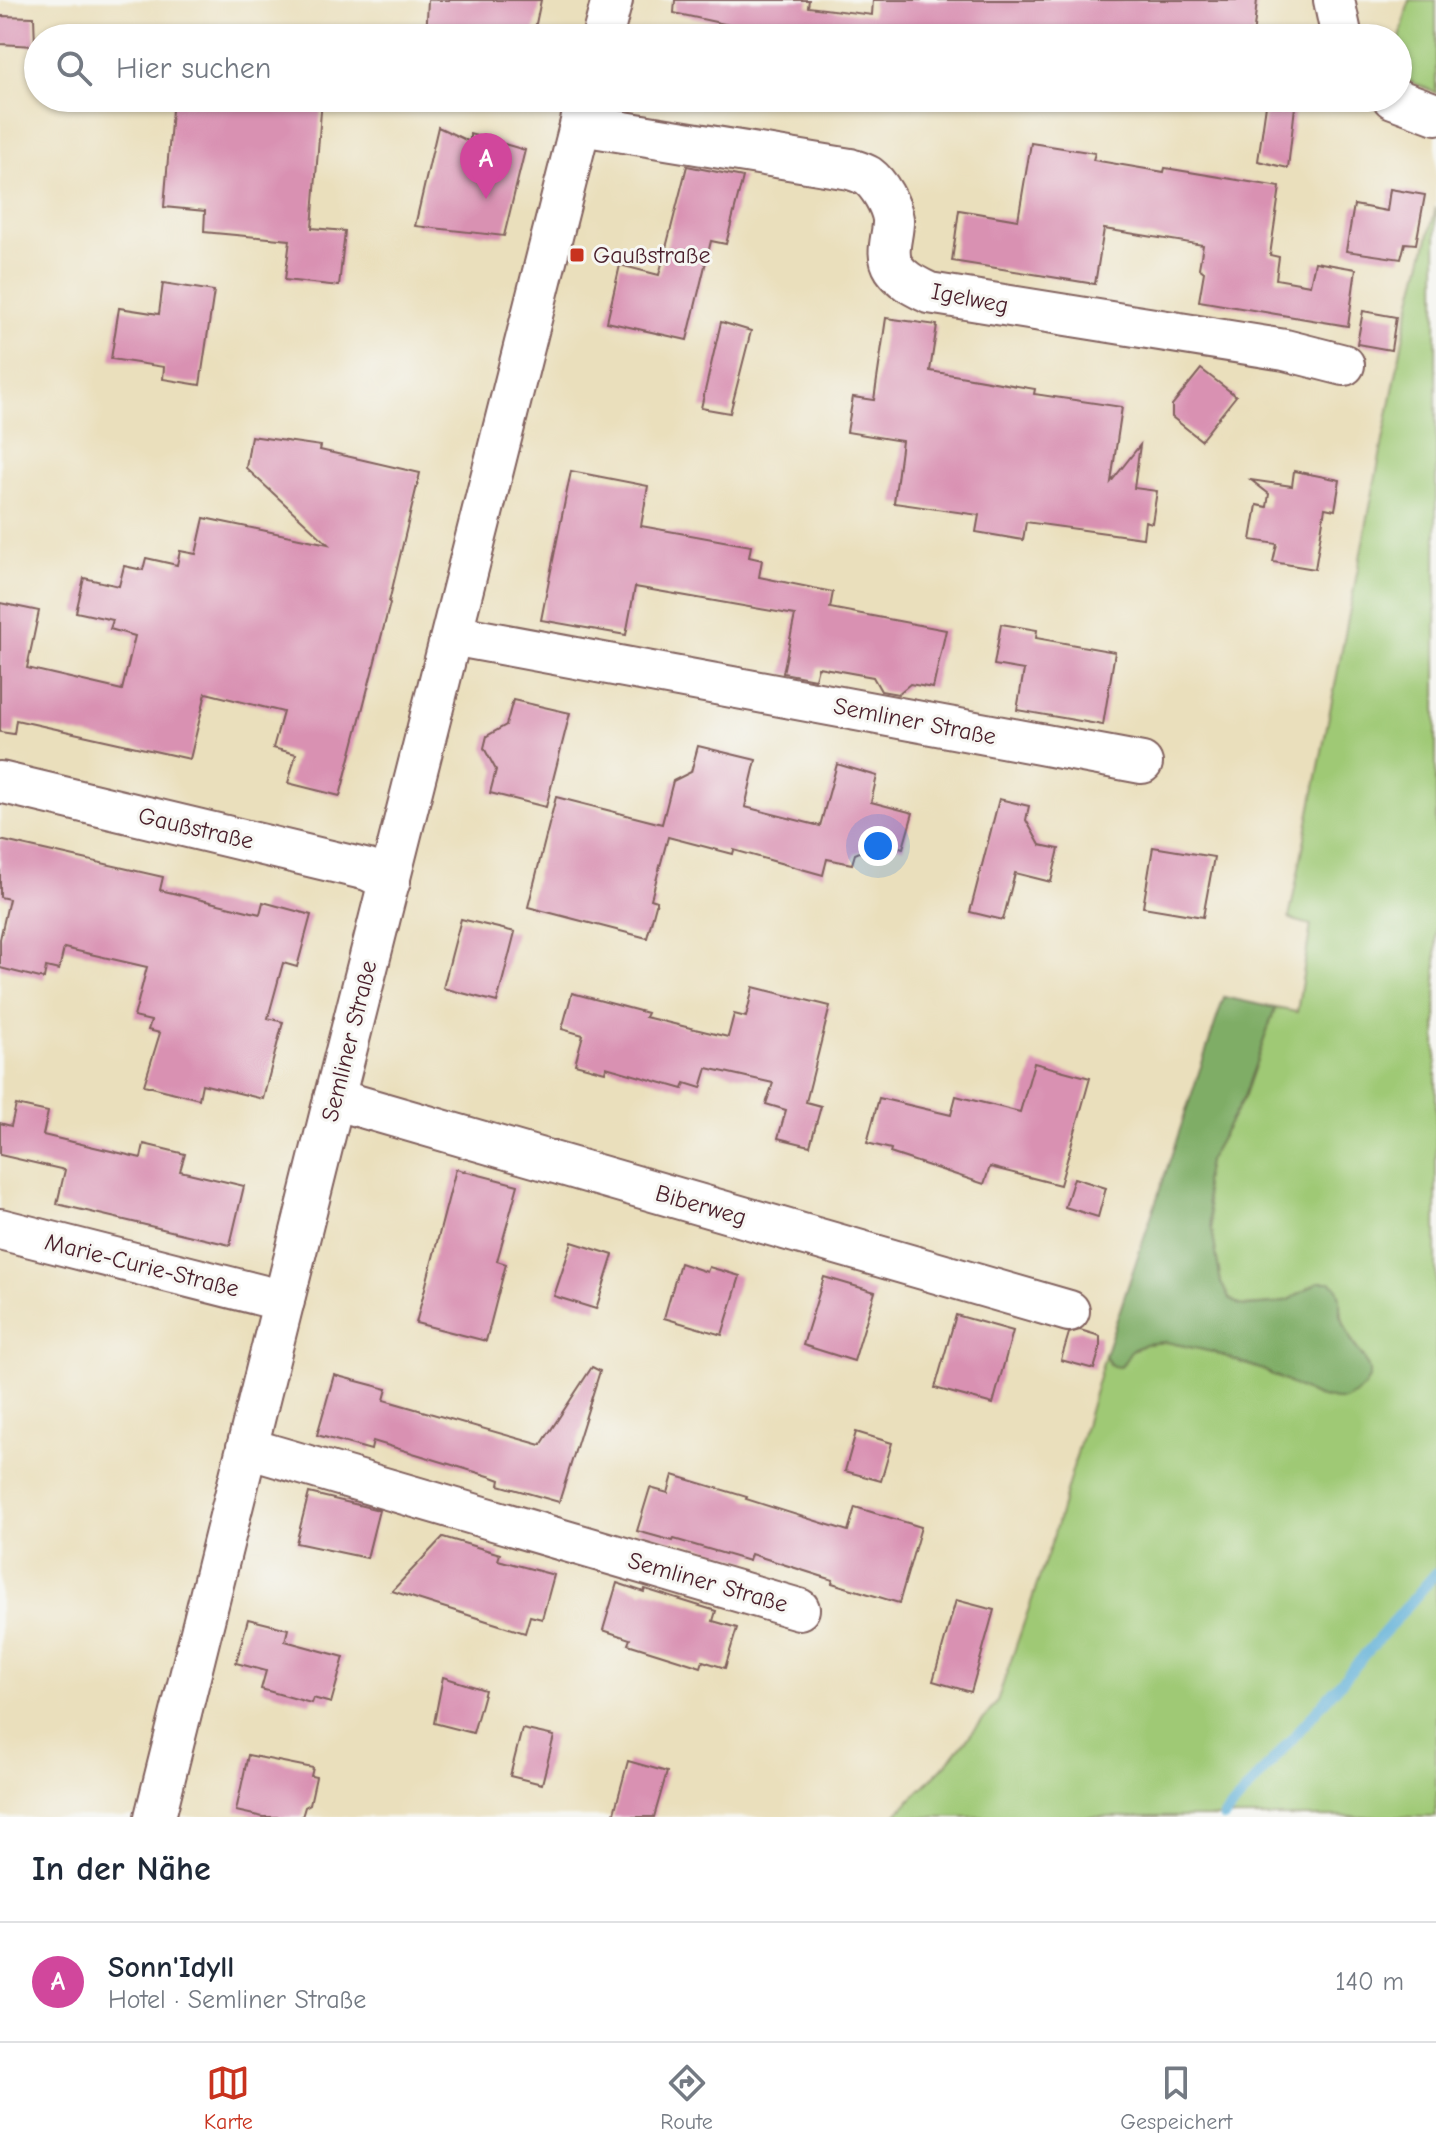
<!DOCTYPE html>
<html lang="de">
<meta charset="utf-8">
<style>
:root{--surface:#fff;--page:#f6f6f7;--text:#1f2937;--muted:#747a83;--line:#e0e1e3;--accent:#c8321e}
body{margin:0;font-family:"Comic Neue",sans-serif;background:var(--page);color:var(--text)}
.you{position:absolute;left:878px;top:846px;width:28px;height:28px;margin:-20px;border:6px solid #fff;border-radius:50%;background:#1a73e8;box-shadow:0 0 0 12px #1a73e833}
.badge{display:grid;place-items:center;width:52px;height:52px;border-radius:50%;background:var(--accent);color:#fff;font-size:26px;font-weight:700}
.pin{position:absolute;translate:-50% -66px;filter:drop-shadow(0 2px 4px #0008)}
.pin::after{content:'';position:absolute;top:42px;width:28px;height:24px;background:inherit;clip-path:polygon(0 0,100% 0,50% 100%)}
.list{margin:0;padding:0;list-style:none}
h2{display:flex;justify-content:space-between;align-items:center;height:104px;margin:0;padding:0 32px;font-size:34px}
h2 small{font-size:26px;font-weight:400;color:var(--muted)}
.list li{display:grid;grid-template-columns:52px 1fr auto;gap:24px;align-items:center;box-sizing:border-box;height:120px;padding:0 32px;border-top:2px solid var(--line)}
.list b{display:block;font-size:30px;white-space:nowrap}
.list p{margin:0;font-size:26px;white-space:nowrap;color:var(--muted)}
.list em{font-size:26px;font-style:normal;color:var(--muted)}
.icon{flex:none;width:44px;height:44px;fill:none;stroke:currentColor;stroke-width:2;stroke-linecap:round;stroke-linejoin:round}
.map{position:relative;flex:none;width:1436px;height:1817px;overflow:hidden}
.search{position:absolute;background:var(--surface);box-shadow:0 2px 6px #0004;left:24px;right:24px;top:24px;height:88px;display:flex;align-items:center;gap:20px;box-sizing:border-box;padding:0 28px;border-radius:44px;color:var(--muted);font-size:30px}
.sheet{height:224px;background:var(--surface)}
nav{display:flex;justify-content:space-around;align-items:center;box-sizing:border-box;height:112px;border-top:2px solid var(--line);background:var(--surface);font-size:22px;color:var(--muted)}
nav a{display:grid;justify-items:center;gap:4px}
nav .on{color:var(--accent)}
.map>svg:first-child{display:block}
.green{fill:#9fc975;stroke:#747450;stroke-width:2}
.forest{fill:#7fad66;stroke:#646648;stroke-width:2}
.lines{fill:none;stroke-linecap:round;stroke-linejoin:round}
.stream{stroke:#5caed7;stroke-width:11}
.building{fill:#d991b2}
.minor-casing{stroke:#82625e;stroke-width:44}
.minor{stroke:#fff;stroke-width:40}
.poi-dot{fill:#c8321e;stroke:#f6f6f2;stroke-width:3}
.labels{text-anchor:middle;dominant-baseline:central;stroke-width:6;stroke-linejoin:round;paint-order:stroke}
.poi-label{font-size:24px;fill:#4a1f2b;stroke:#f6f6f2;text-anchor:start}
.street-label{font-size:24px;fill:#4a1f2b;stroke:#f6f6f2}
</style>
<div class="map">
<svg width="1436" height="1817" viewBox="0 0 1436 1817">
<rect width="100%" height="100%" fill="#f6f6f2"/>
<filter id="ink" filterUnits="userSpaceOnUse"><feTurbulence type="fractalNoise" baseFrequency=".0125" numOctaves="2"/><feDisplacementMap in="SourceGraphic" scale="16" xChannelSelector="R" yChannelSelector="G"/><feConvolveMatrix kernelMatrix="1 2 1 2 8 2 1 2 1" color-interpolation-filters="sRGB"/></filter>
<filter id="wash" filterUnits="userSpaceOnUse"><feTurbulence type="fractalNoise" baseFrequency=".006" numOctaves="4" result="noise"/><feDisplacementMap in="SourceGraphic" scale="32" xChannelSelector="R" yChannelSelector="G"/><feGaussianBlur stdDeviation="1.8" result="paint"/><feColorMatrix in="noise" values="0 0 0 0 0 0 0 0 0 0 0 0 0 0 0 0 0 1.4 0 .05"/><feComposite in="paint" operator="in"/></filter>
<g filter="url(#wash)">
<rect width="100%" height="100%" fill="#eadfbc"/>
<g class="green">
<path d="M1409 0H1436V93L1398 76V47Z"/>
<path d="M1436 207V1817H893L947 1763 996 1704 1052 1541 1105 1355 1109 1364 1145 1344 1166 1342 1213 1352 1263 1370 1313 1395 1345 1400 1364 1387V1358C1349 1340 1340 1321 1340 1298L1318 1283 1291 1299 1274 1304 1240 1306 1230 1299 1221 1283 1204 1182 1208 1161 1244 1097 1275 1008 1297 1012 1311 925 1289 919 1407 319Z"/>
</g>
<path class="forest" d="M1224 997 1275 1008 1244 1097 1208 1161 1204 1182 1221 1283 1230 1299 1240 1305 1247 1306 1274 1304 1291 1299 1318 1282H1330L1337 1287 1340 1298V1315L1353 1344 1364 1358 1369 1370V1379L1364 1387 1356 1394 1345 1400H1335L1313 1395 1263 1370 1213 1352 1166 1342 1145 1344 1132 1350 1121 1367C1110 1367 1109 1364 1105 1355Z"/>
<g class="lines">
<path class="stream" d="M1224 1817 1436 1573"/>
</g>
<g id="blocks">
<g class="building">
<path d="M428 0H541L533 38H426Z"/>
<path d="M675 0H809L808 7 872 15 873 0H1257L1253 38H756L757 31 674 13Z"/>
<path d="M0 16 34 17 35 46 0 44Z"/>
<path d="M173 98H322L312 228 345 231 339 286 285 280 290 240 204 232 205 211 164 207Z"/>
<path d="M1267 98H1296L1288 168 1258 161Z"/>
<path d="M438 127 470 142V134L525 150 504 236 415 226Z"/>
<path d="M1031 143 1095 153 1093 160 1164 172 1165 168 1280 187 1270 255 1279 257 1276 279 1310 285 1315 262 1356 269 1348 326 1199 301 1204 272 1199 268 1203 245 1104 229 1095 284 952 261 959 210 1018 220Z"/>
<path d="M687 166 743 177 726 244 711 241 687 340 607 322 620 265 659 275Z"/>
<path d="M1390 189 1425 195 1416 244 1405 243 1401 259 1346 251 1354 205 1387 211Z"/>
<path d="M163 283 214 291 200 385 163 379 164 367 111 359 119 308 159 314Z"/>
<path d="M1363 311 1396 317 1391 350 1357 344Z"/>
<path d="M886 318 937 325 930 371 1035 389 1034 394 1122 407 1111 482 1140 445 1134 488 1157 491 1152 523 1145 521 1143 538 1026 522 1023 540 976 532 979 515 894 503 902 441 847 432 853 397 874 400Z"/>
<path d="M721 322 751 331 730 413 701 408Z"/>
<path d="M1201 369 1236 396 1201 440 1172 417V405Z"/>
<path d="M251 436 321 446 320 450 420 473 389 602 390 603 340 796 288 783 296 754 273 748 283 712 206 693 190 759 16 720 14 734 0 732V603L39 611 27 668 122 690 135 636 110 629 113 620 76 612 84 578 119 586 124 566 143 570 146 558 177 565 180 551 196 554 204 518 328 544 246 468Z"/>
<path d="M571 471 648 486 641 526 751 546 749 557 762 560 759 577 833 592 830 608 946 630 933 688 910 684 898 694 881 691 873 677 818 667 815 679 783 673 795 615 635 587 626 635 541 620Z"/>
<path d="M1294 471 1340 480 1335 510 1325 508 1315 569 1273 562 1277 544 1251 540 1257 505 1267 507 1269 494 1251 480 1292 486Z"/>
<path d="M1001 624 1037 630 1036 638 1115 652 1103 725 1017 710 1024 670 994 665Z"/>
<path d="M513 700 570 713 546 807 490 793 496 770 484 748 487 736 506 725Z"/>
<path d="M698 746 756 760 745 807 820 826 837 764 877 776 871 802 913 813 903 848 882 842 855 854 852 864 827 859 823 875 734 850 733 854 668 837 651 899 657 901 647 938 528 907 556 797 662 824 673 781 691 772Z"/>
<path d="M999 799 1029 806 1026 820 1040 845 1059 849 1051 882 1015 873 1003 920 970 912Z"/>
<path d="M0 840 163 877 160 890 260 914 263 902 311 915 297 967 283 963 268 1018 283 1022 263 1099 202 1084 199 1099 144 1085 160 1033 148 1030 151 1021 134 1017 147 967 64 948 59 970 46 967 44 979 0 968V939L9 899 0 897Z"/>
<path d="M1153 847 1214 857 1203 917 1143 907Z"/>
<path d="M461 919 515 932 497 1002 443 988Z"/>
<path d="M753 987 830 1006 806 1102 821 1106 810 1146 778 1138 786 1110 766 1104 773 1083 707 1068 701 1088 685 1083 683 1089 606 1067 605 1072 575 1064 583 1035 562 1029 572 993 647 1013 645 1017 728 1037 734 1014 746 1017Z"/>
<path d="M1034 1063 1090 1078 1060 1185 990 1167 984 1184 890 1153 891 1149 867 1143 879 1098 951 1115 956 1096 1020 1112Z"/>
<path d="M16 1105 48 1112 43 1135 141 1158 144 1144 185 1154 180 1171 244 1186 230 1245 57 1204 65 1170 0 1155V1123L11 1126Z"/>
<path d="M456 1169 518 1185 497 1261 506 1264 486 1341 416 1323Z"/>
<path d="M1074 1178 1106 1188 1098 1217 1065 1207Z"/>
<path d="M572 1242 613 1255 596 1309 554 1296Z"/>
<path d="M680 1263 707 1272 709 1267 740 1276 722 1335 664 1318Z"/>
<path d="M824 1277 875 1292 854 1361 803 1345Z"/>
<path d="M956 1315 1013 1331 993 1404 935 1388Z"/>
<path d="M1080 1330 1100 1336V1349L1094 1369 1061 1360 1069 1333Z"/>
<path d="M592 1367 600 1371 559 1502 499 1485 500 1480 492 1477 373 1441 371 1450 317 1435 334 1375 387 1389 384 1400 541 1445Z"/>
<path d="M856 1432 892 1443 881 1481 845 1471Z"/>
<path d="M673 1475 747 1497 746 1499 848 1531 855 1507 921 1527 899 1603 832 1583 833 1580 751 1554 749 1561 674 1539 673 1541 637 1531 650 1488 668 1493Z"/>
<path d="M309 1493 379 1510 367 1558 296 1543Z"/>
<path d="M443 1537 500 1554 498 1560 554 1575 542 1619 530 1616 525 1633 392 1591Z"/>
<path d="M617 1583 644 1592 645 1589 716 1611 713 1621 737 1628 725 1668 703 1661 701 1667 628 1644 630 1639 603 1630Z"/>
<path d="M956 1600 994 1610 971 1692 933 1681Z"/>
<path d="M248 1619 288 1629 285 1641 344 1657 331 1703 313 1698 311 1703 261 1689 266 1671 236 1663Z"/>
<path d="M443 1677 485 1690 473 1733 434 1723Z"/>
<path d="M522 1729 554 1736 542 1784 510 1776Z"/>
<path d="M248 1755 313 1768 311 1776 316 1777 310 1804 305 1807 302 1817H263L236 1811Z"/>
<path d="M628 1761 667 1772 654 1817H613Z"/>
</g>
</g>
</g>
<g filter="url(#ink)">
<use href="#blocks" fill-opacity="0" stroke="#82625e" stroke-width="2"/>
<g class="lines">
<g class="minor-casing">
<g id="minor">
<path d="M1334 0 1342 38"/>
<path d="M602 38 612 0"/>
<path d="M1393 98 1436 114"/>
<path d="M581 125 850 169C856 171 863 173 868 176 879 184 891 205 893 219 894 235 884 253 894 268 903 281 915 286 929 293L1285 350 1344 365"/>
<path d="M452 635 1142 763"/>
<path d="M0 782 368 870 390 881"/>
<path d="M334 1099 1069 1311"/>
<path d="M0 1229 284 1301"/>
<path d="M247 1448 799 1609"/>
<path d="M155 1817 334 1099 587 98"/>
</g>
</g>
<use href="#minor" class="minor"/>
</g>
</g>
<rect class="poi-dot" x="569" y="247" width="16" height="16" rx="4"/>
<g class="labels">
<g class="poi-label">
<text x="593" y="255">Gaußstraße</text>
</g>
<g class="street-label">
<text transform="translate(970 298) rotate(11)">Igelweg</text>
<text transform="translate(915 721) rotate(11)">Semliner Straße</text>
<text transform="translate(196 828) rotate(13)">Gaußstraße</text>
<text transform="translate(349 1041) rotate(-76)">Semliner Straße</text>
<text transform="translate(701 1205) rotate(16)">Biberweg</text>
<text transform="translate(142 1265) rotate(14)">Marie-Curie-Straße</text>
<text transform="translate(708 1582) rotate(16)">Semliner Straße</text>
</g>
</g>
</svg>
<div class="you"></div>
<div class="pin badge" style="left:486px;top:199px;background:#d1479c">A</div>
<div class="search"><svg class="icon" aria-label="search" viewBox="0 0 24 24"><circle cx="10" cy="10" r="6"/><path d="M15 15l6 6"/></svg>Hier suchen</div>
</div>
<section class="sheet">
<h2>In der Nähe<small></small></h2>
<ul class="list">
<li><span class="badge" style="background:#d1479c">A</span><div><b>Sonn'Idyll</b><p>Hotel · Semliner Straße</p></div><em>140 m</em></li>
</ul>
</section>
<nav>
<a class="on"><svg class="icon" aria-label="map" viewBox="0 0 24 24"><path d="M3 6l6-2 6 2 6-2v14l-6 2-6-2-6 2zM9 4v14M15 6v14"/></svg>Karte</a>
<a><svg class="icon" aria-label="directions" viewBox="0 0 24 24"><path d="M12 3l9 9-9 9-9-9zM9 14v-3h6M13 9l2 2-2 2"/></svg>Route</a>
<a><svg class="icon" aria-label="saved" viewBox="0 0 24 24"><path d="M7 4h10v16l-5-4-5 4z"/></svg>Gespeichert</a>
</nav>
